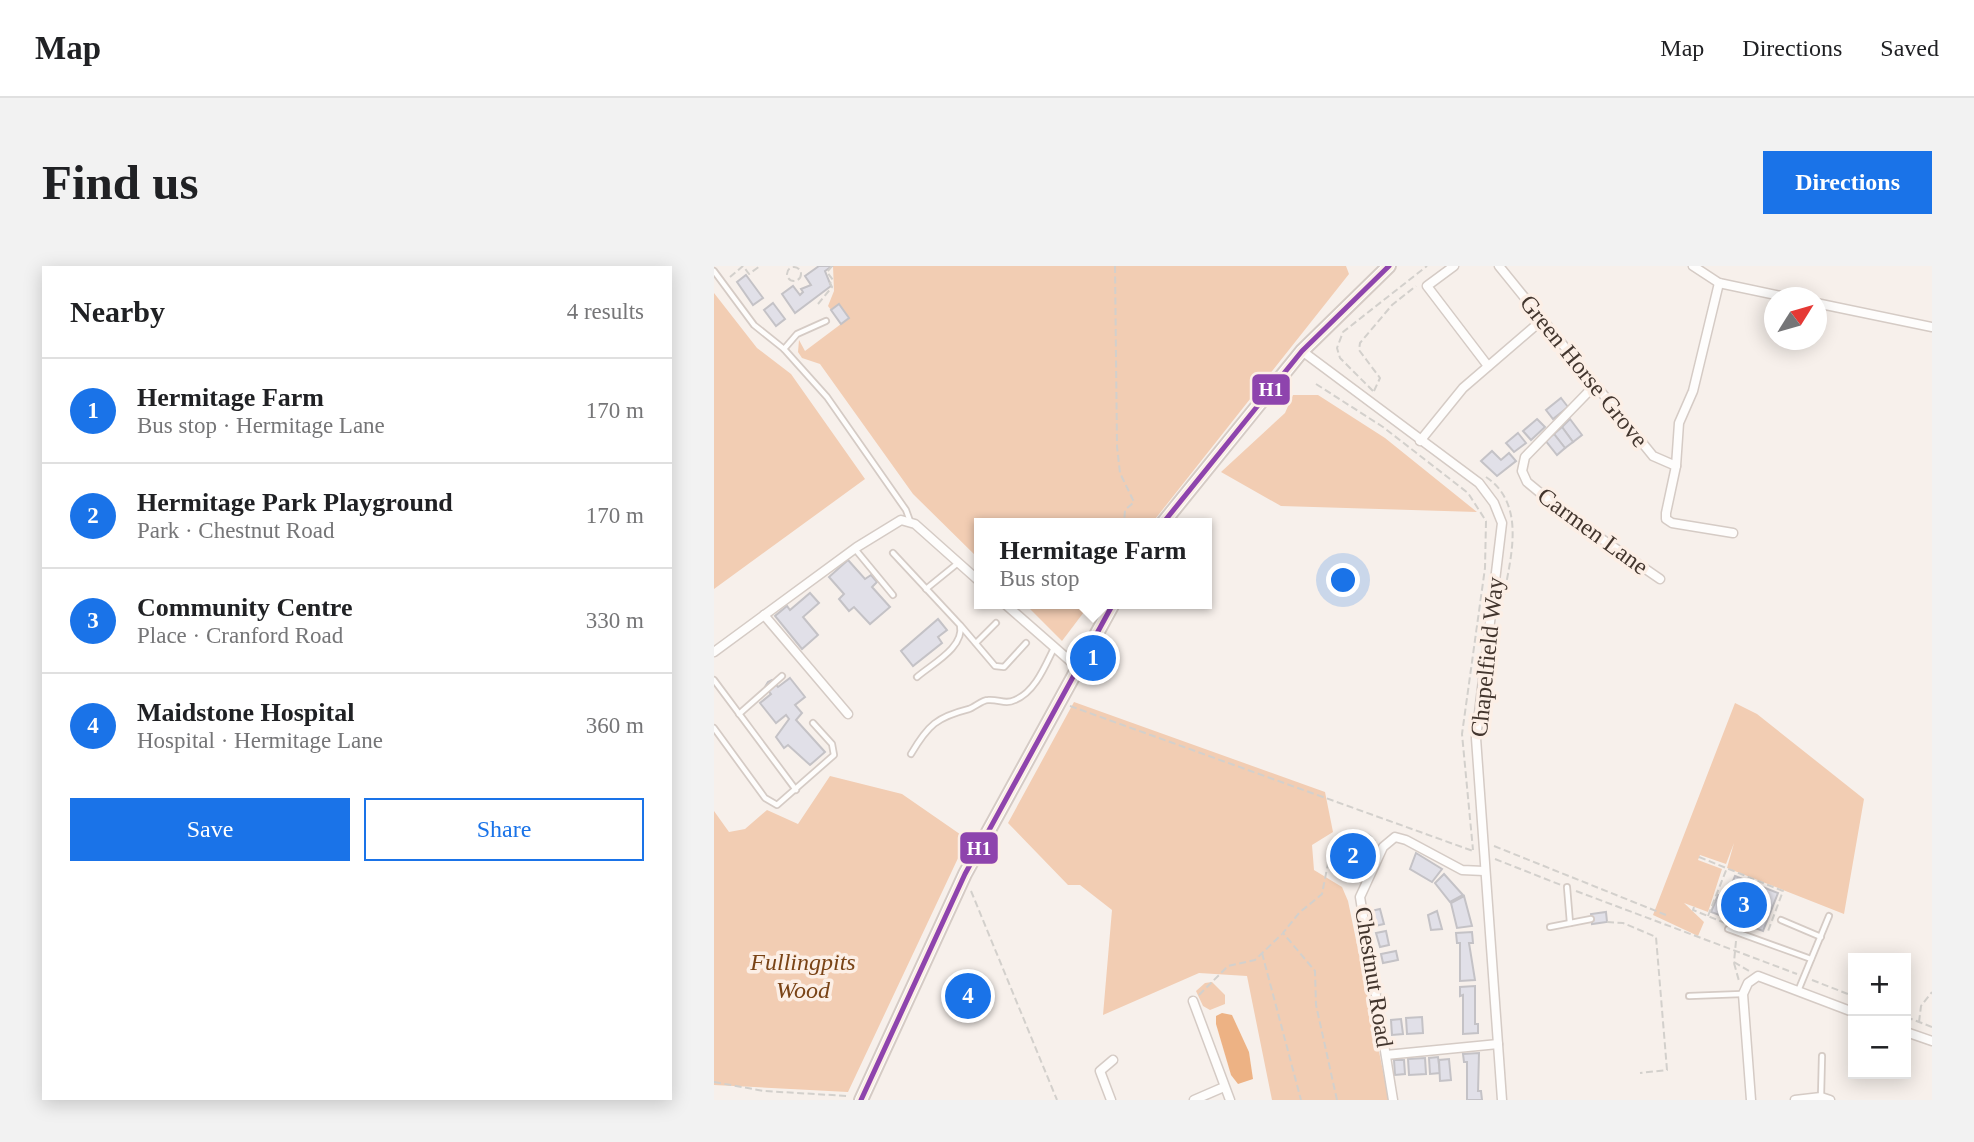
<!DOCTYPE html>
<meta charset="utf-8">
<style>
:root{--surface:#fff;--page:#f2f2f2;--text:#202124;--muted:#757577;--line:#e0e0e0;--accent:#1a73e8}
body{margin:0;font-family:"Times New Roman",serif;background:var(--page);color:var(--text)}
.controls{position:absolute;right:21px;bottom:21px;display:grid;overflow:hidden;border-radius:0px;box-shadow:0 4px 18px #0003}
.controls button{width:63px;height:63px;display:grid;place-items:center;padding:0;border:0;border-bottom:2px solid var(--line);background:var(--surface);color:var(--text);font:35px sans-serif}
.compass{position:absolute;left:1050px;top:21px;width:63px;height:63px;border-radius:50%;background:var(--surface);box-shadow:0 4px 18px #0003;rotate:53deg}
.you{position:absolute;left:630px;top:315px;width:24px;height:24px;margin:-18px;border:5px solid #fff;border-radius:50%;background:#1a73e8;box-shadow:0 0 0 10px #1a73e833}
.badge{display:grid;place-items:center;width:46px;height:46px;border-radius:50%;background:var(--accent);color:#fff;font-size:23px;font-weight:700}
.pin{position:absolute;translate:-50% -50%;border:4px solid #fff;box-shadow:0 2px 7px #0006}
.popup{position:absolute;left:260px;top:252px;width:238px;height:91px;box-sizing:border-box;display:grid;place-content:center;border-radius:0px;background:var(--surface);filter:drop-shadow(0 2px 5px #0005);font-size:23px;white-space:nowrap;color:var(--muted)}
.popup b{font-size:26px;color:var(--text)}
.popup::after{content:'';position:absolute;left:50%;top:100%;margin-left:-14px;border:14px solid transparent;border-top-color:var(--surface)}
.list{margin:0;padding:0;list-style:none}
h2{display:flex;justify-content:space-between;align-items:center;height:91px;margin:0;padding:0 28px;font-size:30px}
h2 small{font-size:23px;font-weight:400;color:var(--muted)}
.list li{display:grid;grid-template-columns:46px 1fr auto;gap:21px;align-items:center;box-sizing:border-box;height:105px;padding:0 28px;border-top:2px solid var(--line)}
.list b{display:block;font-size:26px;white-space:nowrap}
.list p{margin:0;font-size:23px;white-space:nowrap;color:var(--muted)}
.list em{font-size:23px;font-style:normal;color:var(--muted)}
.actions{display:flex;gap:14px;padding:21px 28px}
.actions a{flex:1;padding:16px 0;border:2px solid var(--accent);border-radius:0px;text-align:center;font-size:24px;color:var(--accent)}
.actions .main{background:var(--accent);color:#fff}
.map{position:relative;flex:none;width:1218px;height:834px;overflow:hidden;border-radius:0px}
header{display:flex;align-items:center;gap:42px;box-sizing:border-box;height:98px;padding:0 35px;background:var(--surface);border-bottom:2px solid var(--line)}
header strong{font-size:33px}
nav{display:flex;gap:38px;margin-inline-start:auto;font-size:24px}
.intro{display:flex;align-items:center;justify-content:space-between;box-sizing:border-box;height:168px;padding:0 42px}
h1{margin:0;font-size:49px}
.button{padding:18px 32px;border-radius:0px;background:var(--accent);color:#fff;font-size:24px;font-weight:700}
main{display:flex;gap:42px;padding:0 42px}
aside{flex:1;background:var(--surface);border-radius:0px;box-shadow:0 4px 18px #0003}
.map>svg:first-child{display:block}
.green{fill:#f2cdb3}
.water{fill:#edb284}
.building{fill:#e1e0e8;stroke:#c4c2c6;stroke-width:2}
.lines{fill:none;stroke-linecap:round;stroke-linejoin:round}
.service-casing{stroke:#d5cbc5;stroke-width:8}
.minor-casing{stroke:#d5cbc5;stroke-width:11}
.secondary-casing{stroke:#d5cbc5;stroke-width:16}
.path{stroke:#d3d0cc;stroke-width:2;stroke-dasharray:7 3.5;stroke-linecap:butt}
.service{stroke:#fefdfc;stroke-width:4.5}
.minor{stroke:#fefdfc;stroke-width:8}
.secondary{stroke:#fefdfc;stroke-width:12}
.bus-1-casing{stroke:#fcefe6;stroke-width:10}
.bus-1{stroke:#8e44ad;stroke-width:5}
.labels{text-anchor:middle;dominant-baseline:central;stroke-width:7;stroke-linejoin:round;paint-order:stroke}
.street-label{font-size:24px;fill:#43362e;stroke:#fcefe6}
.park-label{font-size:24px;font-style:italic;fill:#794316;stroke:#fcefe6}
.line-badge{stroke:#fcefe6;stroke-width:2.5}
.badge-label{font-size:19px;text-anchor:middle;font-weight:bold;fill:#fff}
</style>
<header>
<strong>Map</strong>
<nav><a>Map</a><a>Directions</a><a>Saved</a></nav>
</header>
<div class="intro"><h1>Find us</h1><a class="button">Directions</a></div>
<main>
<aside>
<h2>Nearby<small>4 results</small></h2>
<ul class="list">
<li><span class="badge">1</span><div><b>Hermitage Farm</b><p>Bus stop · Hermitage Lane</p></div><em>170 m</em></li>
<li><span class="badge">2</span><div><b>Hermitage Park Playground</b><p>Park · Chestnut Road</p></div><em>170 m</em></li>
<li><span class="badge">3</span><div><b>Community Centre</b><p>Place · Cranford Road</p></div><em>330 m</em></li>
<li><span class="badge">4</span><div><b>Maidstone Hospital</b><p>Hospital · Hermitage Lane</p></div><em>360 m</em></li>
</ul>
<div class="actions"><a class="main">Save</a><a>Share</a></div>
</aside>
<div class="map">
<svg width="1218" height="834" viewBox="0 0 1218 834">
<rect width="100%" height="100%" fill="#f7f0eb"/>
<g class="green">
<path d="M119 0H632L635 8 438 257H265V293L199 228 106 98 88 92 84 86 85 74 91 85 135 52 125 38 117 44 114 40 120 25Z"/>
<path d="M0 27 43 82 77 108 151 213 0 323Z"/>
<path d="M579 129H604L671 172 763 246 567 240 507 206 571 147Z"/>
<path d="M311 338H376L348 375Z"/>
<path d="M360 436 611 526 619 566 598 579 600 604 628 621 634 635 675 834H558L533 710 485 707 389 749 398 644 366 619H354L294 557Z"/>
<path d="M1021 437 1043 448 1150 533 1130 648 1013 602 1020 577 1012 598 986 589 984 594 1008 603 994 646 970 637 990 656 984 670 939 649Z"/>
<path d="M116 510 188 528 253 573 134 826 0 819V545L15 566 31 563 53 544 84 558Z"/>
<path d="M640 566 652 569 664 581 656 601 639 611 625 608 617 600C617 583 622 572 640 566Z"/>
<path d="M498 716 511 729V738L496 744 489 740 482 725 491 717Z"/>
</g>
<path class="water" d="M508 747 518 749 535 786 539 813 524 818 517 809 502 758V750Z"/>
<g class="building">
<path d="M105 0H118L111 5 117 20 81 47 68 28 79 20 86 29 89 26 87 23 97 19 91 10Z"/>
<path d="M32 9 49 32 39 39 23 16Z"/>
<path d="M59 37 71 53 62 60 50 44Z"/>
<path d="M125 38 135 52 127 58 117 44Z"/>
<path d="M847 132 854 141 839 153 832 144Z"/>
<path d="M823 153 831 161 817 174 809 165Z"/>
<path d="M856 153 868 169 859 176 848 161Z"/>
<path d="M848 161 859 176 851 182 840 168Z"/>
<path d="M804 167 812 177 800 186 792 177Z"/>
<path d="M840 168 851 182 843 189 831 174Z"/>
<path d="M778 185 787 194 795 187 802 195 783 210 767 195Z"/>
<path d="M134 294 151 313 157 309 163 316 158 321 176 341 156 358 140 341 135 345 125 333 130 328 115 311Z"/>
<path d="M96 327 105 337 89 351 104 369 88 383 61 350 73 340 76 344Z"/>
<path d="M224 353 233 364 224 371 228 377 199 400 187 385Z"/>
<path d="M76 412 91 431 81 439 88 447 82 454 111 486 96 499 74 479 70 482 62 471 75 453 72 449 62 457 46 437 57 428 51 421 54 416 58 414 64 421Z"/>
<path d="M702 587 728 603 718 616 696 603Z"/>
<path d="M730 608 749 629 736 636 721 617Z"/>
<path d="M1021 610 1064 627 1049 665 997 646 1004 629 1012 632Z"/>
<path d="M750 630 758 660 743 662 737 637Z"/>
<path d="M666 643 670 658 661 660 657 645Z"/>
<path d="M723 645 728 663 717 664 714 649Z"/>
<path d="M892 646 893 656 878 658 877 648Z"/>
<path d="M672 665 675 679 666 681 662 667Z"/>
<path d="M758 666 759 677H755L761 714 746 715V677H743L742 667Z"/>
<path d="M682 685 684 694 669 697 667 688Z"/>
<path d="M761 720V758H764V767L749 768V729L746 730V721Z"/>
<path d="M708 751 709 767 693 768 692 752Z"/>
<path d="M687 753 689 768 678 769 677 754Z"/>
<path d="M765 787 764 825H767L768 834H753V796H750L749 788Z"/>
<path d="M724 791 726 807 716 808 715 792Z"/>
<path d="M711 792 712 808 695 809 694 793Z"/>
<path d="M735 793 737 814 726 815 725 794Z"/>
<path d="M680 794H690L691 808 681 809Z"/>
</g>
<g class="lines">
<g class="service-casing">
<g id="service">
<path d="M0 5 40 59 70 83 113 131 192 244 196 255"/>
<path d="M70 83 83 68 112 55"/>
<path d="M141 283 179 329"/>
<path d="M179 287 246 359C251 381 218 398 203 411"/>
<path d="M212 323 244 297"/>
<path d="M247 360 281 400 290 401 312 377"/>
<path d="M262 377 282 357"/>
<path d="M0 414 82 524"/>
<path d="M25 448 68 410"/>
<path d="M0 462 51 532 63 539 120 489 118 478 99 457"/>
<path d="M197 488C214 459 223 451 255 443 261 441 268 434 274 434 285 433 291 439 301 434 321 426 331 400 340 382"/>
<path d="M853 621 856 657"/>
<path d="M1067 654 1107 671"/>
<path d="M836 661 877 653"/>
<path d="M1014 663 1097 693"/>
<path d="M1084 725 1115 650"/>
<path d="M975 730 1028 728"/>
<path d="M1107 830 1108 790"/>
</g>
</g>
<g class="minor-casing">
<g id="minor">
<path d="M740 0 713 20 774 100"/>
<path d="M785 0 939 190 962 200"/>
<path d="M979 0 1005 17 1076 32"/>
<path d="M1005 17 979 125 965 157 962 200 952 247V253L958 257 1019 267"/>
<path d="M1102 37 1218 61"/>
<path d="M588 85 765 217 780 237 788 257 762 472 788 834"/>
<path d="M881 119 811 191 808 205 813 216 853 249 946 313"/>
<path d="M706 175 749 122 828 54"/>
<path d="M291 338 363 401"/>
<path d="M50 349 134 448"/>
<path d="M0 386 143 281 187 254 201 258 265 315"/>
<path d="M479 735 516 834"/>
<path d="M1192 766 1218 775"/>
<path d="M672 789 784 778"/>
<path d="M397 834 386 805 399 794"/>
<path d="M480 834 510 821"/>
<path d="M679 834 646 631 669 581 681 571 692 574 748 604 770 605"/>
<path d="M1037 834 1029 728 1034 717 1044 710 1139 746"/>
<path d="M1081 834 1107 831 1116 834"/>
</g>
</g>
<g class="secondary-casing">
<g id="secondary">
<path d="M449 257 588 85 675 0"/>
<path d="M147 834 251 608 399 338"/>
</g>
</g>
<g class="path">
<path d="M401 0 403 181 406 207 420 236 411 244 410 257"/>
<circle cx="80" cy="8" r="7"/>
<path d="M16 11 29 0 35 8 46 0"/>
<path d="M104 38 118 21 116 17 119 14 113 6 118 0"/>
<path d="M602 118 669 161 754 227 772 255 771 302 748 468 759 584"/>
<path d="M659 125 626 92 623 82 629 66 713 0"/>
<path d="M660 125 666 112 645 84 646 77 678 39 702 20"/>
<path d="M772 211C812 238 797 290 790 329"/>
<path d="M356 440 759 585"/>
<path d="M645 575 647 566"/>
<path d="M780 580 952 649"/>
<path d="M985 591 1069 625 1053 668"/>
<path d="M781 593 847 619"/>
<path d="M257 625 343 834"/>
<path d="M862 625 1083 708"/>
<path d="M980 641 979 644 1011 657"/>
<path d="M994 650 1013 602"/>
<path d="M893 656 909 657 942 671 953 804 926 807"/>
<path d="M1022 675 1020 696 1035 705"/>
<path d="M548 687 587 834"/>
<path d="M1020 697 1025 715"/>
<path d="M1098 714 1139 730"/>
<path d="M485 729 514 700 541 694 568 668"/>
<path d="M1192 751 1218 761"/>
<path d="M1205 756 1207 740 1218 726"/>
<path d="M0 816 50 825 134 830"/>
<path d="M623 834 602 739 601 705 569 667 585 647 608 628 617 582 625 571C638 563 652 563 661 575"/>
</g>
<use href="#service" class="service"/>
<use href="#minor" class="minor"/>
<use href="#secondary" class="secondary"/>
<g class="bus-1-casing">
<g id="bus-1">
<path d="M449 257 588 85 675 0"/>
<path d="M147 834 251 608 399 338"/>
</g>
</g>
<use href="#bus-1" class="bus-1"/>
</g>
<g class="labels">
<g class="street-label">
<text transform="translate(870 105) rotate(51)">Green Horse Grove</text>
<text transform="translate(879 265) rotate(36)">Carmen Lane</text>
<text transform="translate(773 391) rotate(-84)">Chapelfield Way</text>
<text transform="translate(660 711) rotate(81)">Chestnut Road</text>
</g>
<g class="park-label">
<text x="89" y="696">Fullingpits<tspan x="89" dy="28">Wood</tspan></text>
</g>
</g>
<g class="line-badge">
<rect x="537" y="107" width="40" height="33" rx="7" fill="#8e44ad"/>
<rect x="245" y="565" width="40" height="34" rx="7" fill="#8e44ad"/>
</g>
<g class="badge-label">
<text x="557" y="130">H1</text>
<text x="265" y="589">H1</text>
</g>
</svg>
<div class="controls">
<button>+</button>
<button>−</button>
</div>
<svg class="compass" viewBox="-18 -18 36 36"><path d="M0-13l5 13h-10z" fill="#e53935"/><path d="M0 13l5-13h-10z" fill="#757577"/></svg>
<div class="you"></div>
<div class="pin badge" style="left:379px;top:392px">1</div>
<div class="popup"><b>Hermitage Farm</b>Bus stop</div>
<div class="pin badge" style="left:639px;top:590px">2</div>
<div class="pin badge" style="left:1030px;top:639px">3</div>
<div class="pin badge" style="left:254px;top:730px">4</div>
</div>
</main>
